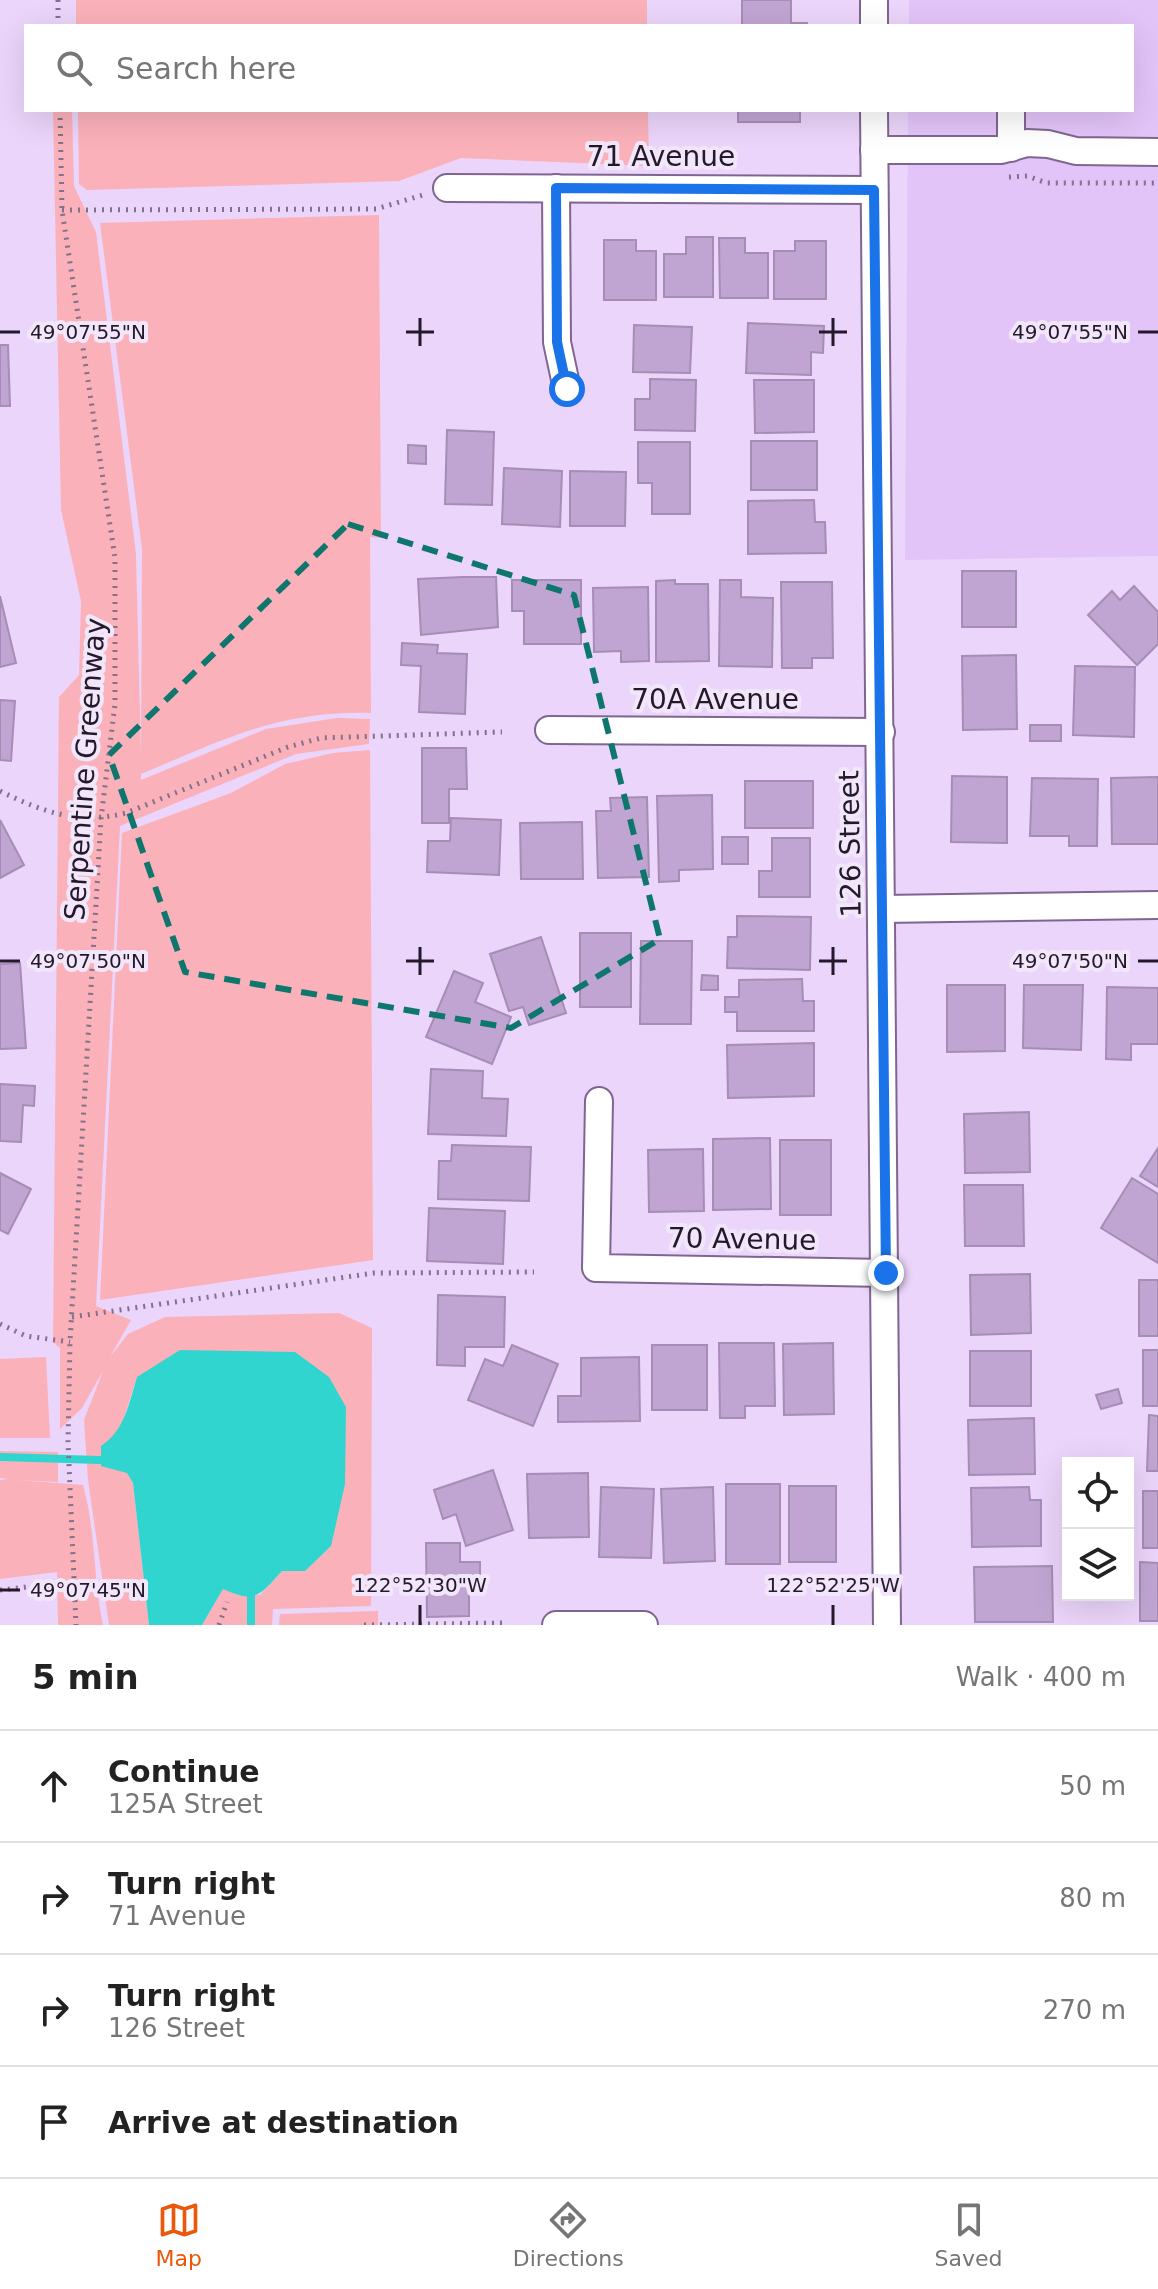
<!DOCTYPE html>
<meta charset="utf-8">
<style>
:root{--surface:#fff;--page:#f6f6f6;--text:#222;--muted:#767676;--line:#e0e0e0;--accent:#ea580c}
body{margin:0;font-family:"DejaVu Sans",sans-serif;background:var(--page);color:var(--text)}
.controls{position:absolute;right:24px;bottom:24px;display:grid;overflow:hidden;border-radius:0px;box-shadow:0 8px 32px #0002}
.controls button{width:72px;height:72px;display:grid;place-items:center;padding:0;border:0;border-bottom:2px solid var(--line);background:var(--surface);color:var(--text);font:40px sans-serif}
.stop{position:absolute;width:24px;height:24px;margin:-18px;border:6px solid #1a73e8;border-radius:50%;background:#fff}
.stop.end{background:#1a73e8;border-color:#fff;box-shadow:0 2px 8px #0008}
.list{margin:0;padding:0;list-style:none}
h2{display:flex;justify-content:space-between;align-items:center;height:104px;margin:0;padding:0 32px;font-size:34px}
h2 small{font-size:26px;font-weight:400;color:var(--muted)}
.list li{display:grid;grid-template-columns:52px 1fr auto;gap:24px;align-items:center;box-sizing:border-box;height:112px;padding:0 32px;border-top:2px solid var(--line)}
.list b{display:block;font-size:30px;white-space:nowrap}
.list p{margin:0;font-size:26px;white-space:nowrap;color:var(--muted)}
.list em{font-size:26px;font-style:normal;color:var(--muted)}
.icon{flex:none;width:44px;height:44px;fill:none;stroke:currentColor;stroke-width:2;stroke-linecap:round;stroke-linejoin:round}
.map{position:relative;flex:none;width:1158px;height:1625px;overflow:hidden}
.search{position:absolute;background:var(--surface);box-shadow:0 8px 32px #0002;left:24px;right:24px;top:24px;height:88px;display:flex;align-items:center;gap:20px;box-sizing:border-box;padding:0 28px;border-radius:0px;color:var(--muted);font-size:30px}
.sheet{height:552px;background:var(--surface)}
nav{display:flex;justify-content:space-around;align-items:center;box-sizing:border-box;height:112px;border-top:2px solid var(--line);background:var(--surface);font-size:22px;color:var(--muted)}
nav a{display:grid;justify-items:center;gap:4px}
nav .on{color:var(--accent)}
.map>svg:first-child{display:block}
.built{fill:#e3c4f9}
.green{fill:#fbb1ba}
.water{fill:#30d5cf}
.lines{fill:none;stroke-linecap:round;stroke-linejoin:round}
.stream{stroke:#30d5cf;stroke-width:8}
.building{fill:#c0a5d2;stroke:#a68cb7;stroke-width:2}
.minor-casing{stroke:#7f6690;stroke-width:30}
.path{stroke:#81718c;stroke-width:5;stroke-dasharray:2 6;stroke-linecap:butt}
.minor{stroke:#fff;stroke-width:26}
.route{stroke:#1a73e8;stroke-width:10}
.marked{fill:none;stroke:#0f766e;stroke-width:6;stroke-dasharray:16 10;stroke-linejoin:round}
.ticks{fill:none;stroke:#23192a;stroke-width:3}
.labels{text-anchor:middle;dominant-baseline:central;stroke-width:8;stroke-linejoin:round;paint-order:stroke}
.street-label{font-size:28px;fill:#23192a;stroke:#f2e7fa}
.ticks-label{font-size:20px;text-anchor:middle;fill:#23192a;stroke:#f2e7fa;stroke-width:8;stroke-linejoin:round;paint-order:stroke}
</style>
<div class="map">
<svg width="1158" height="1625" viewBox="0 0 1158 1625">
<rect width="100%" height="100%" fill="#ebd5fa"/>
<path class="built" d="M909 0H1158V556L905 560 908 110H1132V26H909Z"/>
<g class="green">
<rect x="76" y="0" width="571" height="26"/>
<path d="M53 110H72L74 186 96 232 136 554 141 758 142 549 100 223 379 215 381 538 370 537 371 713C280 710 222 740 141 774V780L266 729 337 718 370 719 369 744 296 754 120 826 96 1306 131 1320 110 1357 128 1334 165 1317 339 1313 372 1328 371 1606 273 1609 272 1625H202L223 1589 260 1595 282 1571 137 1377 123 1421 112 1438 133 1483 149 1625H109L88 1480 84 1420 103 1371 82 1408 60 1429V1348L53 1342 59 697 79 675 81 601 61 510Z"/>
<path d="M78 110H648L649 166 461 158 399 181 87 190 79 184Z"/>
<path d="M370 750 373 1260 100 1300 122 833 231 793 285 764 333 753Z"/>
<path d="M46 1357 50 1438H0V1359Z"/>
<path d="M0 1451 58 1452V1482L16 1480 83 1485C96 1531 93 1579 103 1625H58L57 1572 0 1579V1480L8 1479 0 1478Z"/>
<path d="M378 1611V1625H279L280 1614Z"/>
</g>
<path class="water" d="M180 1350 295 1352 329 1377 346 1407 345 1484 331 1546 305 1571H282C260 1595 256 1604 223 1589L202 1625H149L133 1483 127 1473 101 1466V1446C125 1430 129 1403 137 1377Z"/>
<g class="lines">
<g class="stream">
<path d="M0 1457 100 1460"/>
<path d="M251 1625V1596"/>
</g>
</g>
<g class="building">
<path d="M742 0H791V23H807V26H742Z"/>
<rect x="738" y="110" width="62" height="12"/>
<path d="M686 237H713V297H664V254H686Z"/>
<path d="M719 238H745V253H768V298H720Z"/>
<path d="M604 240H636V251H656V300H604Z"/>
<path d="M795 241H826V299H774V251H795Z"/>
<path d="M748 323 824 326 823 353 811 352V375L746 373Z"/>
<path d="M634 325 692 327 690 373 633 372Z"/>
<path d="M0 345H8L10 406H0Z"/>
<path d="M650 379 696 380 695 431 635 430V399H650Z"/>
<path d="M754 380H814V432L755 433Z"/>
<path d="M447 430 494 432 492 505 445 504Z"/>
<rect x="751" y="441" width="66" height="49"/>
<path d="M638 442H690V514H652V483H638Z"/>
<path d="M408 445 426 446V464L408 463Z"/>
<path d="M504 468 562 471 560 527 502 524Z"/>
<path d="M570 471 626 472 625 526H570Z"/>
<path d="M814 500 815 522H825L826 553 748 554V501Z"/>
<rect x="962" y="571" width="54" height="56"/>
<path d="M463 577H496L498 627 421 635 418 579Z"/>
<path d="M512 580H581V644H524V611H512Z"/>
<path d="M675 580V584H708L709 661 656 662V581Z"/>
<path d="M720 580H741V597L773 598 772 667 719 666Z"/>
<path d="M781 582H832L833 658H812V668H782Z"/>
<path d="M1134 586 1158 612V644L1137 665 1088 615 1112 591 1120 600Z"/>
<path d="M648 587 649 661 621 662V651L594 652 593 588Z"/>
<path d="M0 596 16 663 0 667Z"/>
<path d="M402 643 438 645 437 653 467 654 465 714 419 712 421 666 401 665Z"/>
<path d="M1016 655 1017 729 963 730 962 656Z"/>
<path d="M1075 666 1135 667 1134 737 1073 735Z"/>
<path d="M0 700 15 701 11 761 0 760Z"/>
<rect x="1030" y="725" width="31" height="16"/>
<path d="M422 748H466L467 789H449V823H422Z"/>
<path d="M952 776 1007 777V843L951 842Z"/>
<path d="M1158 777V844H1112L1111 778Z"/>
<path d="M1032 778 1098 779 1097 846H1069V836H1030Z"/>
<rect x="745" y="781" width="68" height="47"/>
<path d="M712 795 713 869 679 870V881L659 882 657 796Z"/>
<path d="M647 797 649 877 598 878 596 811H611L610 798Z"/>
<path d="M451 818 501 820 499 875 427 872 428 841H450Z"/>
<path d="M0 820 24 865 0 878Z"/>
<path d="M582 822 583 879H521L520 823Z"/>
<rect x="722" y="837" width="26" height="27"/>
<path d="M772 838H810V897H759V871H772Z"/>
<path d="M737 916 811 917 810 970 727 968 728 937H737Z"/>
<rect x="580" y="933" width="51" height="74"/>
<path d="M541 937 566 1013 529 1025 523 1007 509 1011 490 954Z"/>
<path d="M641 941H692L691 1024H640Z"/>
<path d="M20 963 26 1048 0 1049V964Z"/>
<path d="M454 971 483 983 475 1002 511 1017 492 1064 426 1037Z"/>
<path d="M702 975 718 976V990H701Z"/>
<path d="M802 979 803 1001H814V1031H737V1012H725V997H739V980Z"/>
<path d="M947 985H1005V1051L947 1052Z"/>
<path d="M1024 985H1083L1081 1050 1023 1048Z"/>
<path d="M1107 987 1158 988V1044H1131V1060L1106 1059Z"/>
<path d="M814 1043V1096L728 1098 727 1045Z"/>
<path d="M431 1069 483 1071 482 1098 508 1099 506 1136 428 1134Z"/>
<path d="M0 1084 35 1086 34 1106 23 1105 21 1142 0 1141Z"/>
<path d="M1029 1112 1030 1172 965 1173 964 1114Z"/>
<path d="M770 1138 771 1209 713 1210V1139Z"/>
<rect x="780" y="1140" width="51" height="75"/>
<path d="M452 1145 531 1147 529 1201 438 1199 439 1161H451Z"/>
<path d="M1158 1148V1187L1140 1176Z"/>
<path d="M703 1149 704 1211 649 1212 648 1150Z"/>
<path d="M0 1173 31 1189 8 1234 0 1230Z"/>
<path d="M1132 1178 1158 1194V1263L1101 1228Z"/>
<path d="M964 1185H1023L1024 1246H965Z"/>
<path d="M429 1208 505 1211 503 1264 427 1261Z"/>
<path d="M1030 1274 1031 1333 971 1335 970 1275Z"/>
<rect x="1139" y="1280" width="19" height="56"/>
<path d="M438 1295 505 1297 504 1347H465V1366L437 1365Z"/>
<path d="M719 1343H774L775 1406H745V1418H720Z"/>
<path d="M833 1343 834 1414 784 1415 783 1344Z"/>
<path d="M512 1345 558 1364 533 1426 468 1400 485 1359 503 1366Z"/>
<rect x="652" y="1345" width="55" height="65"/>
<rect x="1143" y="1350" width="15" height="56"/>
<rect x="970" y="1351" width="61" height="55"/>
<path d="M639 1357 640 1421 558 1422V1396H581V1358Z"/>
<path d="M1118 1389 1122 1403 1101 1409 1096 1395Z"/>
<path d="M1149 1415 1158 1416V1471H1147Z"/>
<path d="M1034 1418 1035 1474 969 1475 968 1420Z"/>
<path d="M493 1470 513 1530 466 1546 456 1514 443 1519 434 1490Z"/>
<path d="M588 1473 589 1537 529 1538 527 1474Z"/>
<rect x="726" y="1484" width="54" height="80"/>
<rect x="789" y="1486" width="47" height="76"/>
<path d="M601 1487 654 1489 651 1558 599 1557Z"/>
<path d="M713 1487 715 1561 664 1563 661 1489Z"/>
<path d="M1029 1487 1030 1500H1041V1546L972 1547 971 1488Z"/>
<rect x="1143" y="1491" width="15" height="57"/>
<path d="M426 1543H460V1562H480V1588H469V1616L427 1617Z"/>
<path d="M1140 1562 1158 1563V1621H1140Z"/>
<path d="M1052 1566 1053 1622H975L974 1567Z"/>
</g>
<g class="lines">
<g class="minor-casing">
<g id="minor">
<path d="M874 0V26"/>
<path d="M874 110 887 1625"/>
<path d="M1011 148V110"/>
<path d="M874 150H1001L1027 143 1048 144 1076 151 1158 152"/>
<path d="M447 188 874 190"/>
<path d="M556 188 557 342 567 389"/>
<path d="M549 730 881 732"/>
<path d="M883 909 1158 905"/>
<path d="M599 1101 596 1268 886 1273"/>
<path d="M556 1625H644"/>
</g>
</g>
<g class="path">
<path d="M58 0V26"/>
<path d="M60 110 62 210 115 558V704L101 819 70 1342 68 1442 76 1625"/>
<path d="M1009 177 1027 176 1047 183H1158"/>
<path d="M62 210 376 209 423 195"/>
<path d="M0 791C43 812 78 825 126 813L288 747 321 738 502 732"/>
<path d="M72 1317 374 1273 534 1272"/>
<path d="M0 1324 26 1336 70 1342"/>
<path d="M0 1590 27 1587 75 1594"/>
<path d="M219 1625 227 1602"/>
<path d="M364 1625 504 1623"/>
</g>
<use href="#minor" class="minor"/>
</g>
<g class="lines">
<path class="route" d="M567 389 557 342 556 188 874 190 886 1273"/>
</g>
<path class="marked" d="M348 524 574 595 660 939 511 1028 185 972 109 755Z"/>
<path class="ticks" d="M420 318V346M833 318V346M0 332H20M406 332H434M819 332H847M1138 332H1158M420 947V975M833 947V975M0 961H20M406 961H434M819 961H847M1138 961H1158M0 1590H20M420 1605V1625M833 1605V1625"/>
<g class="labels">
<g class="street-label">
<text x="661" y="156">71 Avenue</text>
<text x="715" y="699">70A Avenue</text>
<text transform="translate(85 769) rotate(-86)">Serpentine Greenway</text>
<text transform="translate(850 844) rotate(-91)">126 Street</text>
<text transform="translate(742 1239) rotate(1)">70 Avenue</text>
</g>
</g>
<g class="ticks-label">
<text x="88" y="339">49°07'55"N</text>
<text x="1070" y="339">49°07'55"N</text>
<text x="88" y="968">49°07'50"N</text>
<text x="1070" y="968">49°07'50"N</text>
<text x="420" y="1592">122°52'30"W</text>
<text x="833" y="1592">122°52'25"W</text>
<text x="88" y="1597">49°07'45"N</text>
</g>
</svg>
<div class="controls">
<button><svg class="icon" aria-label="locate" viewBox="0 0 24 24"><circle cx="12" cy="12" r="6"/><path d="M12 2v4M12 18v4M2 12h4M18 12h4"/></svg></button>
<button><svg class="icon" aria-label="layers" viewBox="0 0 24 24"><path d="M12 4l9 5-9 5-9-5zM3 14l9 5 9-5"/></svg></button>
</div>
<div class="stop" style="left:567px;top:389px"></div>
<div class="stop end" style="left:886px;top:1273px"></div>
<div class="search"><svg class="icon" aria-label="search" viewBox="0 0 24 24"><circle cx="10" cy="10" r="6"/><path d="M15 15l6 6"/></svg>Search here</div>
</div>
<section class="sheet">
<h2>5 min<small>Walk · 400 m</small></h2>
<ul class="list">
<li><svg class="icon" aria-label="ahead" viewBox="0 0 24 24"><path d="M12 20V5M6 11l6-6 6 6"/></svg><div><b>Continue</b><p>125A Street</p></div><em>50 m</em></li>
<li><svg class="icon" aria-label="right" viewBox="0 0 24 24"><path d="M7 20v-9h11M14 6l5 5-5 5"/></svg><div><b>Turn right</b><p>71 Avenue</p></div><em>80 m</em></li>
<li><svg class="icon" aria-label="right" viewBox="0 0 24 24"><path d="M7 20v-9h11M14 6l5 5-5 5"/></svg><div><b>Turn right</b><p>126 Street</p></div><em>270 m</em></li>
<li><svg class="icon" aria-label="arrive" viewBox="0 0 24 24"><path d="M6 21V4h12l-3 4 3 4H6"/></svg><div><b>Arrive at destination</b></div></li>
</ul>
</section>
<nav>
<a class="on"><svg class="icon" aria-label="map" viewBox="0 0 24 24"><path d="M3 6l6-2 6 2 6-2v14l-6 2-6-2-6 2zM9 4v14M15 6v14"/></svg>Map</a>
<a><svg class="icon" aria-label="directions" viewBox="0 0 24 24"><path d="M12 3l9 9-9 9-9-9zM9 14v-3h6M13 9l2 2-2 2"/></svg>Directions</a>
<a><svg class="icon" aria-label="saved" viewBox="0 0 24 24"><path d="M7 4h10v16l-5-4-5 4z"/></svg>Saved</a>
</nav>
